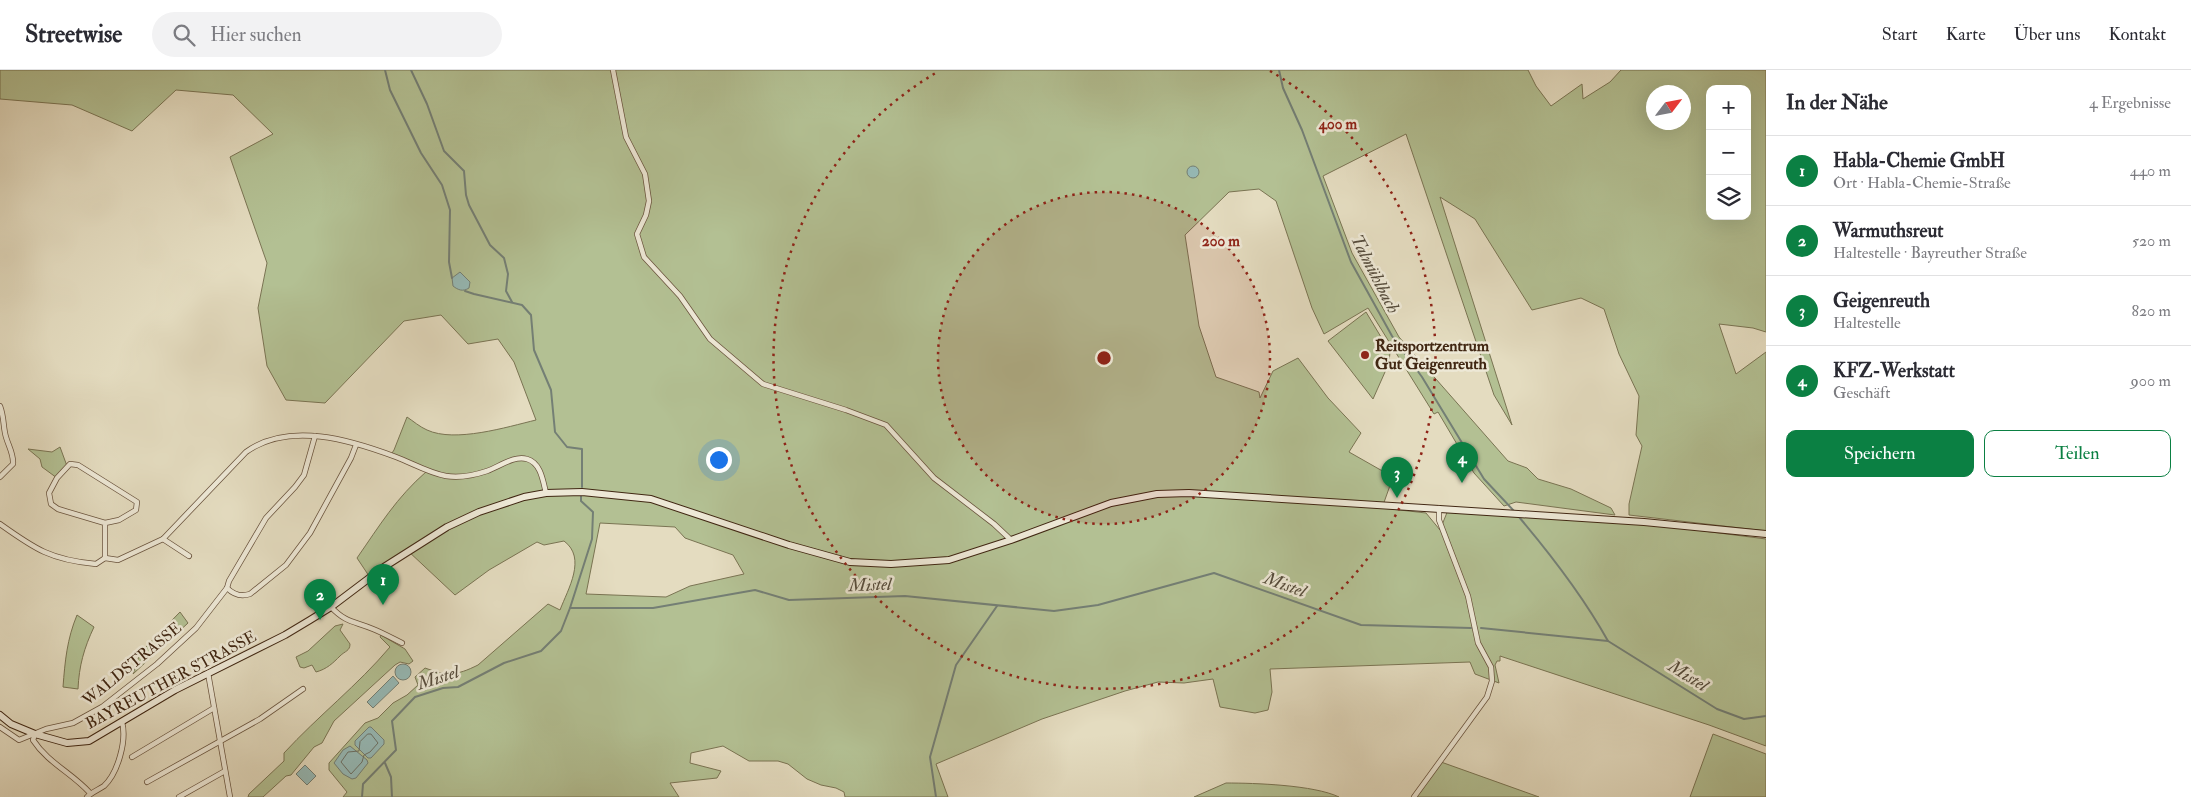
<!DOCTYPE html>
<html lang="de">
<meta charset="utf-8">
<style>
:root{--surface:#fff;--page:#f2f2f3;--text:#2b2b33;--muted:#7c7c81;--line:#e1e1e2;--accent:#0b8043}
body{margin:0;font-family:"IM FELL Double Pica",serif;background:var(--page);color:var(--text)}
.controls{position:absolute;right:15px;top:15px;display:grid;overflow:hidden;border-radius:10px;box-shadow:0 5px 20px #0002}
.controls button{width:45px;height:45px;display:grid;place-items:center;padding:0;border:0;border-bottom:1px solid var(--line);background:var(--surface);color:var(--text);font:25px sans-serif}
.compass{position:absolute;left:1646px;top:15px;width:45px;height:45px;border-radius:50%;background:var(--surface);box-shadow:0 5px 20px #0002;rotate:58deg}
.you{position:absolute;left:718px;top:389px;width:18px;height:18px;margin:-12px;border:4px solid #fff;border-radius:50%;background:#1a73e8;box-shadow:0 0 0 8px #1a73e833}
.badge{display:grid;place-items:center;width:32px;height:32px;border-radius:50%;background:var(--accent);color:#fff;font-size:16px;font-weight:700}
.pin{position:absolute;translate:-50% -41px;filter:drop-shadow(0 1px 2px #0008)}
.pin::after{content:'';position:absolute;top:26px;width:18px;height:15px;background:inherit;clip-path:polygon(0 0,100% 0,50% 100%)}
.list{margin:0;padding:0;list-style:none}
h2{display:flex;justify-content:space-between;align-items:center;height:65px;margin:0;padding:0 20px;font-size:21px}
h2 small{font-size:16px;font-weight:400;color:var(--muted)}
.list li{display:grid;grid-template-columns:32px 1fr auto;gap:15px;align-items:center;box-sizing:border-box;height:70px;padding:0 20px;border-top:1px solid var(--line)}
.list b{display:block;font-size:19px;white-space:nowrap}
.list p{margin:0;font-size:16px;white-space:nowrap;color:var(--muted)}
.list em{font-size:16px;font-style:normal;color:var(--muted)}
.actions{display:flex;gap:10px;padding:15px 20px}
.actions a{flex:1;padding:11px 0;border:1px solid var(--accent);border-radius:10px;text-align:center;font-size:18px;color:var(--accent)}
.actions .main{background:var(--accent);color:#fff}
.icon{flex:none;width:28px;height:28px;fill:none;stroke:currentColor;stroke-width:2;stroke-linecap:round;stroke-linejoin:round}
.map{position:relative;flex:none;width:1766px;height:727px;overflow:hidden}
header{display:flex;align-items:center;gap:30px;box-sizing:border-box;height:70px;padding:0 25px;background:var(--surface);border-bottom:1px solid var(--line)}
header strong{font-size:24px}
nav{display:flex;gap:28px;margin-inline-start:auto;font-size:18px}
.search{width:350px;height:45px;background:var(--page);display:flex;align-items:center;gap:12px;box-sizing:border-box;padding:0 18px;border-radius:28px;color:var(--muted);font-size:19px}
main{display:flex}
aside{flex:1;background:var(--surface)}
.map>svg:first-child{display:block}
.green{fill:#b3c093;stroke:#7a7453;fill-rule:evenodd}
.water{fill:#96bab7;stroke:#747f75}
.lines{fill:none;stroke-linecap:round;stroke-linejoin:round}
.shore{stroke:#6c7065;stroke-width:1}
.stream{stroke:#747f75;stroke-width:2}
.street-casing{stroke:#6a543e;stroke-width:6}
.secondary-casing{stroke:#412713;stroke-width:8}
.street{stroke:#ede8d6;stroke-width:4.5}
.secondary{stroke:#ede8d6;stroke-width:6}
.ring{fill:none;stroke:#8f2418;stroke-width:2.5;stroke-dasharray:2.5 5}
.poi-dot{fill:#8f2418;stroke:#ede8d6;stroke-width:2}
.labels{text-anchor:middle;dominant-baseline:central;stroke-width:5;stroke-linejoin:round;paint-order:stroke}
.poi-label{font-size:16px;font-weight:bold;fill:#412713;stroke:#ede8d6;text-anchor:start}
.street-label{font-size:16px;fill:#412713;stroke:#ede8d6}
.water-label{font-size:18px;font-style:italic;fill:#564c3c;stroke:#ede8d6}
.centre{fill:#8f2418;stroke:#ede8d6;stroke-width:2.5}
.ring-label{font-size:15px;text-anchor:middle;font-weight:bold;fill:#8f2418;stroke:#ede8d6;stroke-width:5;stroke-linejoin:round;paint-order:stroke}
</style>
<header>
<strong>Streetwise</strong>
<div class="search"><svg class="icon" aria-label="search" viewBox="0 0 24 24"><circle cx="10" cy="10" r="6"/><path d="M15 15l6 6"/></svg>Hier suchen</div>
<nav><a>Start</a><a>Karte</a><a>Über uns</a><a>Kontakt</a></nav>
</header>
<main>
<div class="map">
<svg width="1766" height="727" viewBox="0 0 1766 727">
<rect width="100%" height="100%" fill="#e4dcc0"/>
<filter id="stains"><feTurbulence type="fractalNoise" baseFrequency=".004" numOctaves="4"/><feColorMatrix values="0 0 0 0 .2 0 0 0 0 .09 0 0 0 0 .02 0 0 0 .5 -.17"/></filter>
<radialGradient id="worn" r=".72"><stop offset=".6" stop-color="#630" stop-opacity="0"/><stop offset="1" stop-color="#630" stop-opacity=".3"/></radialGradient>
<g class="green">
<path d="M0 0H1528L1536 16 1551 36 1582 14 1583 29 1610 12 1621 0H1766V262L1753 258 1719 254 1736 304 1766 282V461L1629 445V434L1642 376 1636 365 1639 326 1619 284 1604 239 1581 228 1532 240 1475 149 1440 127 1512 355 1494 325 1406 64 1323 106 1352 183 1399 267 1508 391 1527 398 1538 409 1571 419 1611 438 1615 445 1516 432 1504 436 1474 403 1438 342 1434 344 1368 238 1324 264 1312 238 1276 131 1259 119 1229 122 1185 165 1199 256 1216 307 1259 322 1260 328 1273 301 1298 288 1328 328 1361 363 1349 382 1393 407 1382 438 1426 443 1440 460 1448 440 1672 457 1766 469V676L1709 655 1500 586V591H1497L1495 595 1499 613 1475 604 1470 592 1270 599 1272 622 1268 640 1255 643 1220 637 1213 609 1184 613 1158 612 1125 621 1042 649 936 694 948 727H845L844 722 836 718 821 715 807 709 788 694 778 691H749L723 676 691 683 690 693 721 701 717 708 670 713 679 727H343L347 722 329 700V693L365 653 378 648 393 633 407 625 418 615 415 607 425 598C447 606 456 606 478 595L548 534 560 540C568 519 587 488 564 471L544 475 537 472 489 500 455 525 407 480 369 506 357 488C380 455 396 428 427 401L390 386 394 380 407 347C413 351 420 357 427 360 455 373 507 357 536 350L514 292 498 269 468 274 441 245 404 251 325 333 286 330 267 296 258 238 267 193 230 87 273 64 233 25 176 20 132 61 72 35 0 29ZM1710 19H1747V146H1710ZM1654 22H1684V52H1654ZM600 453 675 457 685 468 733 485 744 504 690 516 666 527 586 524Z"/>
<path d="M1366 242 1390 282 1389 293 1373 329 1328 271Z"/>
<path d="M60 377 67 396 57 408 42 397 40 389 28 379 52 382Z"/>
<path d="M180 542 188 553 133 604 140 583Z"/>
<path d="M77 545 94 557C84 578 79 596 78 619L63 617C65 591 67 569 77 545Z"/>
<path d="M343 554 340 560 350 574C350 581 345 581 340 586 333 593 327 599 316 602L312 595 304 598 300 597 296 587 308 581 335 556Z"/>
<path d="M381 565 405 579 413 591 409 594 400 592 395 595 334 651 322 673 314 677 291 705 286 706 263 727H248L249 724 284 691V683C318 646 358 615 390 577L380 567Z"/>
<path d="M1713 664 1766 684V727H1690Z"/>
<path d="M1441 692 1539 727H1415Z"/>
<path d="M1226 713C1255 713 1314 715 1339 727H1194Z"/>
</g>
<g class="water">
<circle cx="1193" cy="102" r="6"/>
<path d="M460 202 470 212 469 218C463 222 458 220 453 216L452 208Z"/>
<circle cx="403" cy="602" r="8"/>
<path d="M393 606 399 613 373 638 367 632Z"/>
<path d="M369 657H371L384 670V674L371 688H368L355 675V671Z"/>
<path d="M350 676 367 690 368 693 356 708 352 709 343 704 334 693 343 680Z"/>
<path d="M305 695 316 706 307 715 296 704Z"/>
</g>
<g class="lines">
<path class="shore" d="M368 664H371L378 673 370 682 364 685 362 692 351 704 341 692 348 682 359 681 360 672Z"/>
<g class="stream">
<path d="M385 0 390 20 421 83 442 115 450 140 449 192 452 208"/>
<path d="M411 0 427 34 444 81 464 101 466 125 469 135 490 175 504 188 508 204 506 221 512 232"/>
<path d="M1279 0 1283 18 1302 60 1351 192 1392 266 1422 307 1484 409 1514 441"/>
<path d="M465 221 474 224 522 235 531 245 534 280 551 320 555 362 567 377 582 379V417"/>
<path d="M1519 447C1552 486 1583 526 1608 571"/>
<path d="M570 538 592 469 593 442 581 431V425"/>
<path d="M1481 558 1608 571 1717 639 1744 649 1766 646"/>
<path d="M385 693 391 707 392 727"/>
<path d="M362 727 363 714 396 680 392 651 415 627 443 618 458 617 504 593 541 581 561 561 570 538H653L755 520 789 530 905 526 1054 541 1098 535 1214 503 1361 555 1471 558"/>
<path d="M936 727 930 687 956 595 997 536"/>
</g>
<g class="street-casing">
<g id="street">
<path d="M613 0 626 67 645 104 649 131 646 145 637 164 644 187 680 226 710 269 763 314 846 340 886 355 934 408 994 454 1011 470"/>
<path d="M0 336C4 347 3 353 5 363 7 374 14 383 13 394L0 407"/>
<path d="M105 453 58 439 51 434 49 423 57 408 70 394 78 395 137 432 136 440 119 450 105 453V488"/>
<path d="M0 454C35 479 51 490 96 494L105 488"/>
<path d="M163 469 189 486"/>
<path d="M105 488 118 490 163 469 246 382C289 351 351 370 396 387 412 393 429 403 446 406 459 408 475 405 487 401 499 397 514 385 527 389 541 393 543 411 546 423"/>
<path d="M227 518C234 525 241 527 250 524L286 495 310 463 351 388 356 375"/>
<path d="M331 537C346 553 354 551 373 559 383 563 392 568 402 573"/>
<path d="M208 603 230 727"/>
<path d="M0 657 19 670 46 659 73 653 102 637 157 594 196 558 227 518 229 511 266 448 295 417 304 405 315 366"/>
<path d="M35 664 33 670C48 693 72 703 90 723"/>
<path d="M132 687 214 638"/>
<path d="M147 712 260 649 303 619"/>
<path d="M87 727C92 722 98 720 104 716 118 703 127 670 122 652"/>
<path d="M179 727 225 701"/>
<path d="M1414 727 1487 627 1492 611 1491 597 1478 573 1468 526 1439 450V438"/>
</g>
</g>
<g class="secondary-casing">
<path id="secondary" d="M0 645 11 654 35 664 67 673 89 671 175 620 285 565 310 550 331 537 384 497 447 457 479 442 524 427 546 423 582 422 651 429 789 475 850 492 891 494 949 490 1011 470 1111 433 1157 424 1189 423 1644 452 1766 464"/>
</g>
<use href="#street" class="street"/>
<use href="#secondary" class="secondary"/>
</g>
<circle cx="1104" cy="288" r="166" fill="#8f2418" fill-opacity=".12"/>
<g class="ring">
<circle cx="1104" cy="288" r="166"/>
<path d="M1270 1A331 331 0 1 1 939 1"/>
</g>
<circle class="poi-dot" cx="1365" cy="285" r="5"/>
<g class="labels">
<g class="poi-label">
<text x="1375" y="276">Reitsportzentrum<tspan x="1375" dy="18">Gut Geigenreuth</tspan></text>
</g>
<g class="street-label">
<text transform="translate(132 594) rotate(-39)">WALDSTRASSE</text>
<text transform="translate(171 610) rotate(-28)">BAYREUTHER STRASSE</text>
</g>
<g class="water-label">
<text transform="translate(1375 204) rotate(63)">Talmühlbach</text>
<text transform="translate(870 515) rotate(-2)">Mistel</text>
<text transform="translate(1285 515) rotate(20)">Mistel</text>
<text transform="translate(1688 606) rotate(32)">Mistel</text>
<text transform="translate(438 608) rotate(-18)">Mistel</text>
</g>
</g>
<circle cx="1104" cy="288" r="8" class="centre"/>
<g class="ring-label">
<text x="1338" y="59">400 m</text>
<text x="1221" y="176">200 m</text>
</g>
<rect width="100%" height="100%" filter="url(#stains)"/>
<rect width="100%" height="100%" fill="url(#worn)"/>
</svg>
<div class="controls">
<button>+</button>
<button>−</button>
<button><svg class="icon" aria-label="layers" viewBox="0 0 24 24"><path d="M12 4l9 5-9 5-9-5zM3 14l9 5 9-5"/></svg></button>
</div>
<svg class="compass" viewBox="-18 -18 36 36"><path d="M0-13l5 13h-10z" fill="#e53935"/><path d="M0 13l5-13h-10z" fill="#7c7c81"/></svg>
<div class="you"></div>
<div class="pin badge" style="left:383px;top:535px">1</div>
<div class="pin badge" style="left:320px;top:550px">2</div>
<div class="pin badge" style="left:1397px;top:428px">3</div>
<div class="pin badge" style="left:1462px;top:413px">4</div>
</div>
<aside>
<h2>In der Nähe<small>4 Ergebnisse</small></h2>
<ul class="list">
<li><span class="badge">1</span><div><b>Habla-Chemie GmbH</b><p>Ort · Habla-Chemie-Straße</p></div><em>440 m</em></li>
<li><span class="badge">2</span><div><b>Warmuthsreut</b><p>Haltestelle · Bayreuther Straße</p></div><em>520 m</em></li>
<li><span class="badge">3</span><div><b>Geigenreuth</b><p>Haltestelle</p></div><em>820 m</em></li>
<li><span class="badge">4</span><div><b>KFZ-Werkstatt</b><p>Geschäft</p></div><em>900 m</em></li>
</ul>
<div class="actions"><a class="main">Speichern</a><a>Teilen</a></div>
</aside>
</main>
